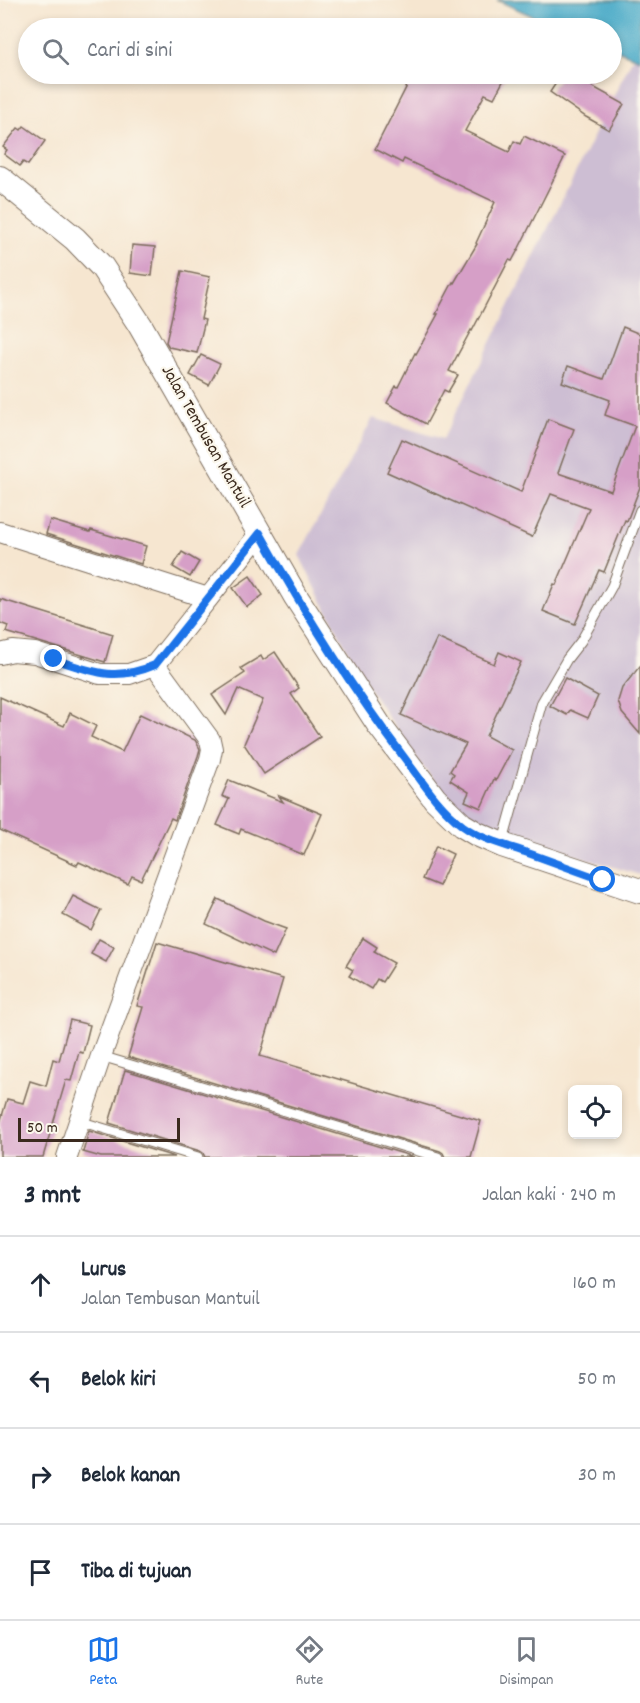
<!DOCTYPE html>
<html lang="id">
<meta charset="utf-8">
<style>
:root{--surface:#fff;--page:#f6f6f7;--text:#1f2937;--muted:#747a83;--line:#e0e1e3;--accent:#1a73e8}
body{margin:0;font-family:Dekko,sans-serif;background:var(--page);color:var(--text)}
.controls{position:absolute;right:18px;bottom:18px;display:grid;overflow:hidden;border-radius:9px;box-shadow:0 3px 9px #0003}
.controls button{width:54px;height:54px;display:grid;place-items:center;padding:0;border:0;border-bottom:2px solid var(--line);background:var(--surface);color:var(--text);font:30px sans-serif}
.scale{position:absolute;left:18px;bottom:15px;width:162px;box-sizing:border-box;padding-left:6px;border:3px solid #3b2a1e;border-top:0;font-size:16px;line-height:21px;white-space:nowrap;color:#3b2a1e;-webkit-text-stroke:4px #fbf7ec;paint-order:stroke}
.stop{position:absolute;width:18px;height:18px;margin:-14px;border:4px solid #1a73e8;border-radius:50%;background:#fff}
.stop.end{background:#1a73e8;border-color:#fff;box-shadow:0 2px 6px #0008}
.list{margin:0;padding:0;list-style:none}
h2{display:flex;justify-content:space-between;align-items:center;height:78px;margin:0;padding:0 24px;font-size:26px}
h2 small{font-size:20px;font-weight:400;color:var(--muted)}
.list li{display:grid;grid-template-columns:39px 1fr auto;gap:18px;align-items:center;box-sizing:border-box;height:96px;padding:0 24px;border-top:2px solid var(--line)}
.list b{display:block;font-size:22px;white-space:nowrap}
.list p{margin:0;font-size:20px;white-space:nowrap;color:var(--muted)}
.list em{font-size:20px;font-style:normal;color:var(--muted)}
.icon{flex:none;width:33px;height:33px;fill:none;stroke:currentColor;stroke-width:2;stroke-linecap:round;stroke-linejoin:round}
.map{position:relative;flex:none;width:640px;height:1157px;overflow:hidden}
.search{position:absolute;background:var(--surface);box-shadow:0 3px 9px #0003;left:18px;right:18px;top:18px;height:66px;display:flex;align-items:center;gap:15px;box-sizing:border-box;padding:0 21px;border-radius:33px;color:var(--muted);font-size:22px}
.sheet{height:462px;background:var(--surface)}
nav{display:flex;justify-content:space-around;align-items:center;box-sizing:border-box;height:84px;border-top:2px solid var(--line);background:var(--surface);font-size:16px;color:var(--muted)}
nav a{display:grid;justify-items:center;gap:3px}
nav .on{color:var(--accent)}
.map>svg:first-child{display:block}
.industrial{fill:#cdbed3}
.water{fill:#49aac8;stroke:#426a73;stroke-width:1.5}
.building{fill:#d69fc7}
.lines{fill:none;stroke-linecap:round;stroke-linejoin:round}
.service-casing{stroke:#7c6c5c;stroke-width:11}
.minor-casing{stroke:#7c6c5c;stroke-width:22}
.tertiary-casing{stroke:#7c6c5c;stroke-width:26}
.service{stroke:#fff;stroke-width:9}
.minor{stroke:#fff;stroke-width:20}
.tertiary{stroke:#fff;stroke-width:24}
.route{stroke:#1a73e8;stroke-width:8}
.labels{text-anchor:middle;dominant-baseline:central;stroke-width:4.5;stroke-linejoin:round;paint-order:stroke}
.street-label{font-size:18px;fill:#3b2a1e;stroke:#fbf7ec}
</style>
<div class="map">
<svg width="640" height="1157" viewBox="0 0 640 1157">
<rect width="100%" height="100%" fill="#fbf7ec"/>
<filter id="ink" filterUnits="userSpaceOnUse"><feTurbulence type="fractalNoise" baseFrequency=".0167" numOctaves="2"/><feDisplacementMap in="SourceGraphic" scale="12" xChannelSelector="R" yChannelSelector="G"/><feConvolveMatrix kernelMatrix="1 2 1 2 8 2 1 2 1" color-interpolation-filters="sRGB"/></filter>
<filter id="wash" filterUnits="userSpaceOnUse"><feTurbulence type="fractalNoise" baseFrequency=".008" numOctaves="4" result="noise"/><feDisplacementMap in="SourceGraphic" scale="24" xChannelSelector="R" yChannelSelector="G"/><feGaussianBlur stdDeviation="1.35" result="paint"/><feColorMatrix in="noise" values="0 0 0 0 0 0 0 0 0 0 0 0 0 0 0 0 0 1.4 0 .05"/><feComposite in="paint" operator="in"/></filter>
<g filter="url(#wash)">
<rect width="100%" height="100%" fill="#f6e6d0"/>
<path class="industrial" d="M638 47 640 48V875L491 830 471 819 451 803 420 763 360 675 299 555 373 418 443 439Z"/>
<path class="water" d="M497 0H640V59L612 48V28H559Z"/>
<g id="blocks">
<g class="building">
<path d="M413 74H452L468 82 473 74H507L494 98 485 94 465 131 509 152 514 141 520 144 524 136 565 156 519 248 512 261 509 260 472 331 471 330 449 371 458 375 448 392 444 390 426 424 387 403 396 386 398 387 415 353 416 354 438 314H436L453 282 454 283 477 244 476 243 495 202 404 159 402 163 375 149Z"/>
<path d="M562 74H593L586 83 624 104 609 130 586 117 550 92Z"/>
<path d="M24 126 45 141 28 165 23 162 20 166 4 154 7 150 3 147 18 128 21 130Z"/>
<path d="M132 245 155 247 152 276 130 273Z"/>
<path d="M182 271 210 277 201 319 205 320 197 353 169 347 166 342Z"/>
<path d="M623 327 640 334V487L627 521 625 520 604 572 599 570 575 624 543 611 554 584 556 585 589 508 551 494 532 537 387 472 402 439 521 492 548 419 574 429 558 473 611 491 635 426 605 415 610 400 562 382 568 366 604 379Z"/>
<path d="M201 355 220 364 209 385 190 375Z"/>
<path d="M50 520 90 532 91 530 146 546 141 564 46 534Z"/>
<path d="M182 552 199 562 190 577 173 567Z"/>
<path d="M250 576 263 595 247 607 233 588Z"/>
<path d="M0 599 113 634 105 662 6 632 8 626 0 623Z"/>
<path d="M437 638 494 664 499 652 521 662 486 736 512 750 496 780 494 779 481 808 465 801 469 792 450 780 454 774 450 771 466 744 401 715Z"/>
<path d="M275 652 299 688 291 694 320 737 264 774 244 744 263 700 238 689 226 715 212 695 245 673 241 668 261 656 263 660Z"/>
<path d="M640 666V734L622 713 618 701 622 688Z"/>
<path d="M565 678 598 696 588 718 570 710 567 715 550 706Z"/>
<path d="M0 697 64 726 70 713 96 726 91 737 122 752 140 714 195 740 200 749 198 756 175 820 171 818 141 880 132 876 128 884 79 862 77 865 0 830Z"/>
<path d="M229 780 283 802 279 796 322 814 304 855 241 829 239 834 217 825 229 799 222 796Z"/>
<path d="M436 846 453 854 439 886 422 879Z"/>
<path d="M73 896 101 910 91 930 63 915Z"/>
<path d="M218 899 264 921 286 929 274 956 206 924Z"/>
<path d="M363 938 377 947 374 952 394 963 382 982 377 979 371 989 349 976 353 970 346 966Z"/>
<path d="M99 939 114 947 106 962 91 954Z"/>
<path d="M157 942 283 979 260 1056 481 1121 471 1157H445L443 1153 440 1151 128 1057 143 1007 137 1006Z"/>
<path d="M70 1020 90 1025 83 1053 79 1052 71 1081 66 1080 43 1157H0V1123L7 1099 23 1103 30 1081 46 1086 53 1059 59 1061Z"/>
<path d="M125 1070 414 1157H205L203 1153 200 1151 109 1123Z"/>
<path d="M89 1131 175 1157H101L83 1152Z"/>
</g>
</g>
</g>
<g filter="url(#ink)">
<use href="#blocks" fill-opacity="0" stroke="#7c6c5c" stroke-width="1.5"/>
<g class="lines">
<g class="service-casing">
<g id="service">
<path d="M502 845 542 702 567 659 581 641 612 586 640 510"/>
<path d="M101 1056 438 1157"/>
<path d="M79 1121 198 1157"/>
</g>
</g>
<g class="minor-casing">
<g id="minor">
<path d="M0 532 208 598"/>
<path d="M0 654 13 651 35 653 100 674H129L155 665 260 533"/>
<path d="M67 1157 101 1056 210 759 212 749 210 740 155 665"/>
</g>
</g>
<g class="tertiary-casing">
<path id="tertiary" d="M0 178 75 239 102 267 140 325 296 597 379 725 435 799 462 825 477 834 502 845 640 891"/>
</g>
<use href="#service" class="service"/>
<use href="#minor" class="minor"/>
<use href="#tertiary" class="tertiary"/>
</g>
</g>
<g class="lines" filter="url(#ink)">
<path class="route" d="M54 659C93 672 115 682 155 665L260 533C303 610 350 686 403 756 421 780 438 807 463 826 481 839 504 845 525 852 551 861 577 871 603 880"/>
</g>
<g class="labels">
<g class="street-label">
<text transform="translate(205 437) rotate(60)">Jalan Tembusan Mantuil</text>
</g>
</g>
</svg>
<div class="controls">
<button><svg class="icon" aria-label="locate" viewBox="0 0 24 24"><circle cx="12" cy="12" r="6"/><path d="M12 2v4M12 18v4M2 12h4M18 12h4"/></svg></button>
</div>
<div class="scale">50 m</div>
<div class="stop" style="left:603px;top:880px"></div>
<div class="stop end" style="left:54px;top:659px"></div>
<div class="search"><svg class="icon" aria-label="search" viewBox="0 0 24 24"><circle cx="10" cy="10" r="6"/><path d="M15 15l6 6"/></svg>Cari di sini</div>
</div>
<section class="sheet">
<h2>3 mnt<small>Jalan kaki · 240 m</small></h2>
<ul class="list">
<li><svg class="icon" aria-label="ahead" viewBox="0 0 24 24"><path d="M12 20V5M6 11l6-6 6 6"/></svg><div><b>Lurus</b><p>Jalan Tembusan Mantuil</p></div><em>160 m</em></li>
<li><svg class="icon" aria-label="left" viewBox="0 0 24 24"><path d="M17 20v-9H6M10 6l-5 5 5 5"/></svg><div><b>Belok kiri</b></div><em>50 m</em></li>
<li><svg class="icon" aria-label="right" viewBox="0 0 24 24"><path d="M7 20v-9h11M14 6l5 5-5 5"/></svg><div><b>Belok kanan</b></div><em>30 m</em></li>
<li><svg class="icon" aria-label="arrive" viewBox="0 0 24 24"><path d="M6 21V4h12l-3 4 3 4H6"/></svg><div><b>Tiba di tujuan</b></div></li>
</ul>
</section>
<nav>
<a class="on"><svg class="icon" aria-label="map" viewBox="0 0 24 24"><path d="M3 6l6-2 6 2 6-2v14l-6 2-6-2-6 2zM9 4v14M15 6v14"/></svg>Peta</a>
<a><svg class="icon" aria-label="directions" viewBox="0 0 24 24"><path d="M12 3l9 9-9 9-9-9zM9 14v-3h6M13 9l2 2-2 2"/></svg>Rute</a>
<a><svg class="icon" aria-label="saved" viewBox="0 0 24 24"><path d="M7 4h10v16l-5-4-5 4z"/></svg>Disimpan</a>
</nav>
